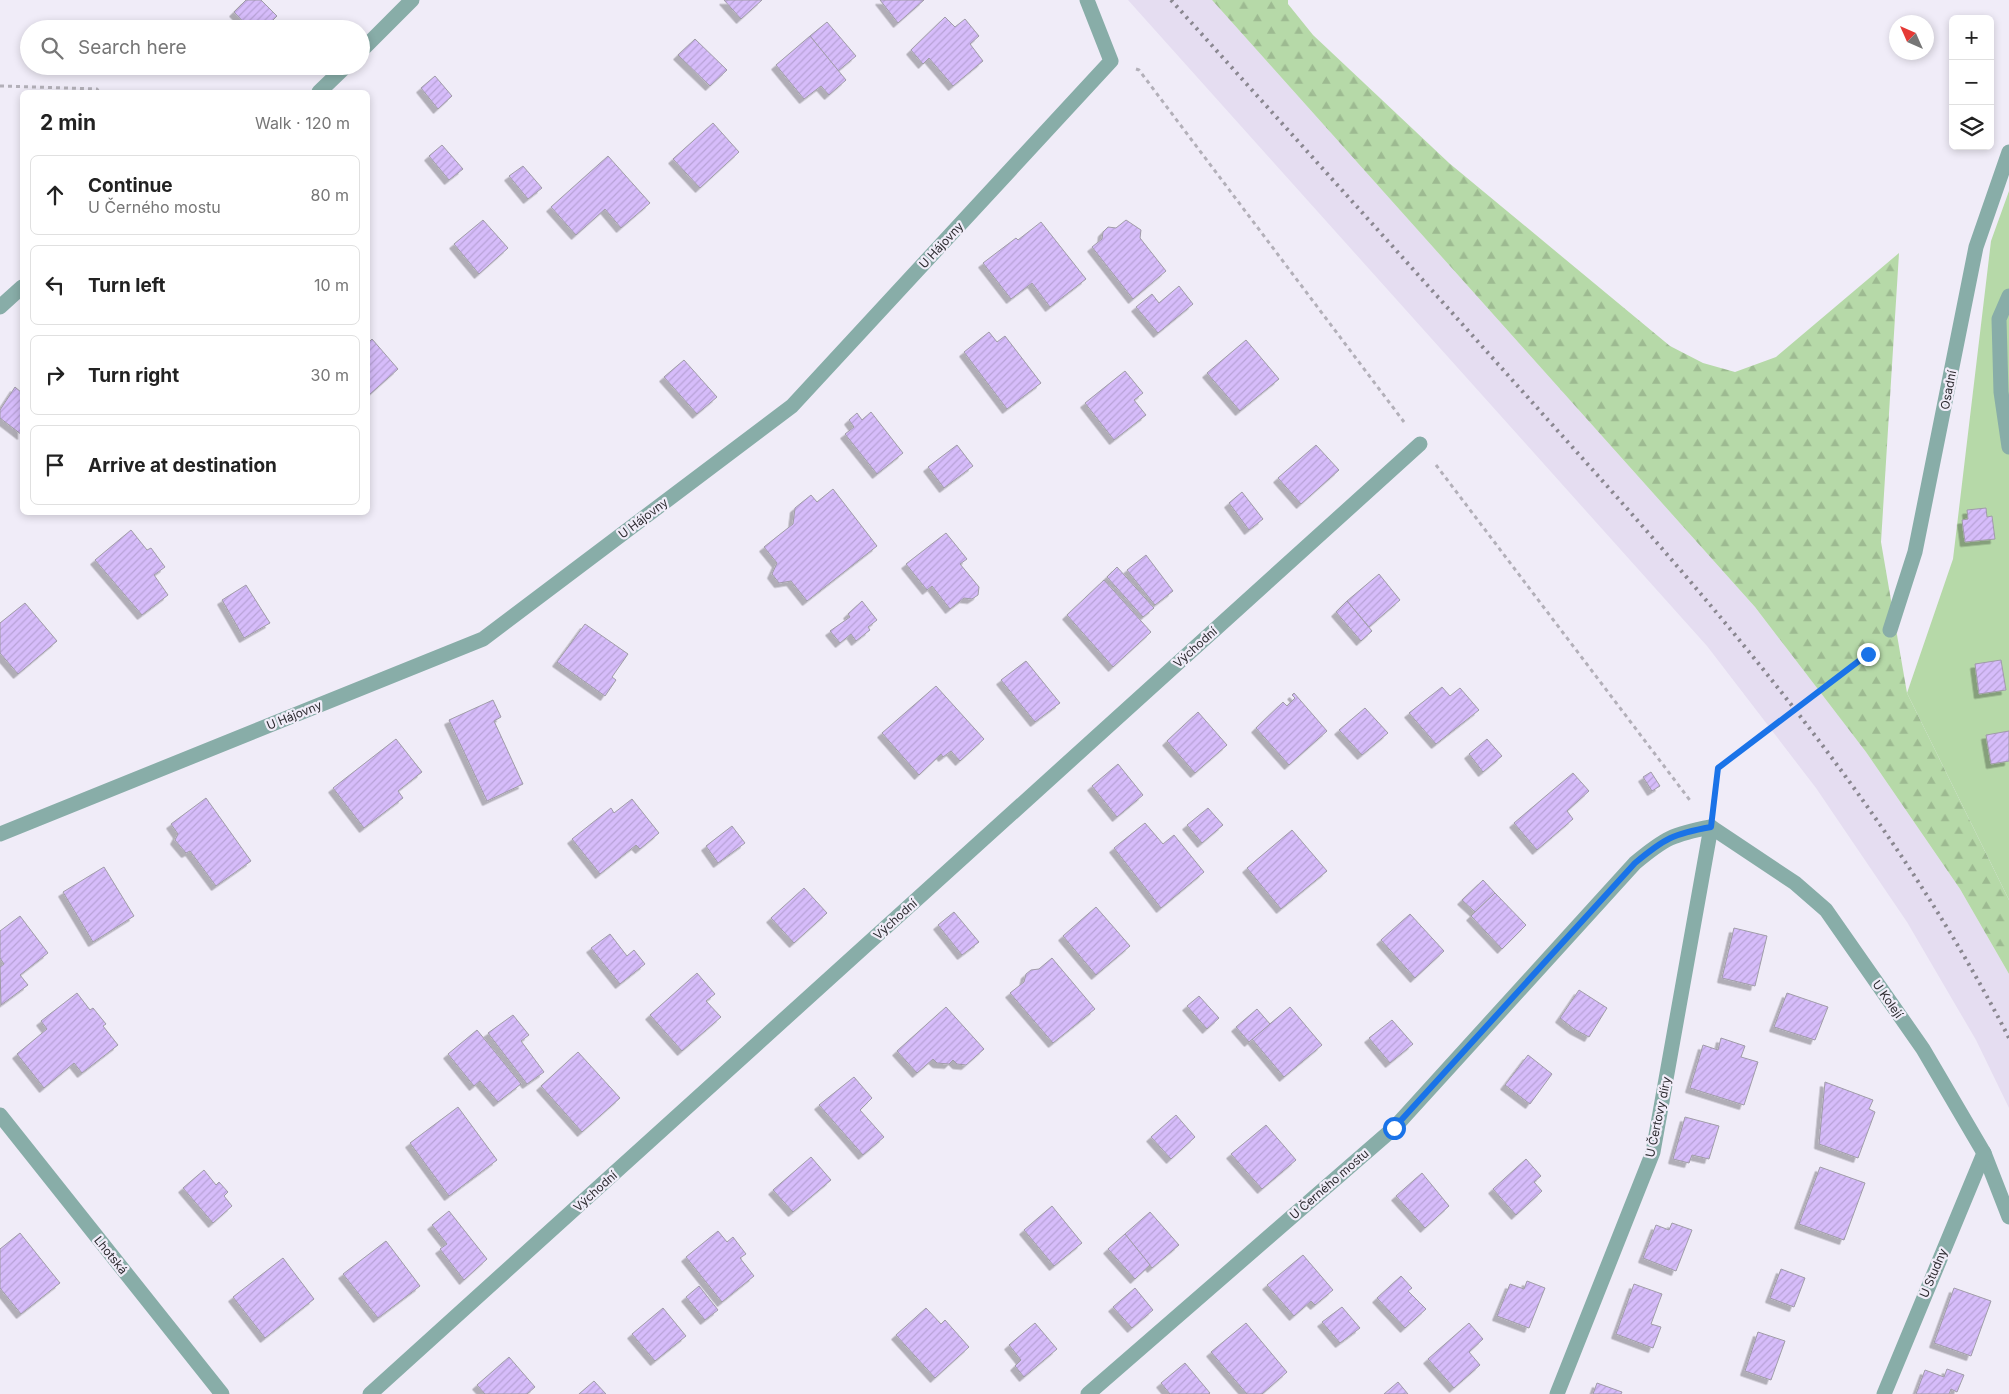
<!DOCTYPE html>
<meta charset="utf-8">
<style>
:root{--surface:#fff;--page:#f2f2f2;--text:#222;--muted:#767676;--line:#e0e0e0}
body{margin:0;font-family:Inter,sans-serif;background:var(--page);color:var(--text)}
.controls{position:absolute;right:15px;top:15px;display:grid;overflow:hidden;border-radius:8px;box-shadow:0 2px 8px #0003}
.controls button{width:45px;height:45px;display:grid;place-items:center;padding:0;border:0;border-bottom:1px solid var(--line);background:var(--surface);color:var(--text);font:25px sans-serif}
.compass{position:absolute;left:1889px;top:15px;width:45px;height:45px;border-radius:50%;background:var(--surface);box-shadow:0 2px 8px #0003;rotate:315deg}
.stop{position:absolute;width:15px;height:15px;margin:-11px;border:4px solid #1a73e8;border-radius:50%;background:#fff}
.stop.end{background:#1a73e8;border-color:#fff;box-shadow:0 1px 5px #0008}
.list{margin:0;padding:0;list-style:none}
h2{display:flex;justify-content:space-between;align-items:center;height:65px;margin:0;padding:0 20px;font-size:21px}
h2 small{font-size:16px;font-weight:400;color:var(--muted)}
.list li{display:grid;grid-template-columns:32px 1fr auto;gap:15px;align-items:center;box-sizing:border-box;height:80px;margin:0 10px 10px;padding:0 10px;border:1px solid var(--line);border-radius:8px}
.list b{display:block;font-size:19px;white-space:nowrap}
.list p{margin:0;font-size:16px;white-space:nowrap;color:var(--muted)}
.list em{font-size:16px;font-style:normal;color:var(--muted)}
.icon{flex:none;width:28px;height:28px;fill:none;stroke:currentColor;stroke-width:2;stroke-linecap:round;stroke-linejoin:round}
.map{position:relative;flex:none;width:2009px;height:1394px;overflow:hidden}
.search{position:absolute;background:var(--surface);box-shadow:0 2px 8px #0003;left:20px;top:20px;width:350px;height:55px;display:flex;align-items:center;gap:12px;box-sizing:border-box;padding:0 18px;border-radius:28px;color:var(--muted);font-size:19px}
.panel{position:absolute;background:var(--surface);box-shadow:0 2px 8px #0003;left:20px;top:90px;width:350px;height:425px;border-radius:8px}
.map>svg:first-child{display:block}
.built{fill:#e5ddf1}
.green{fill:#b6d9a8}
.forest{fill:url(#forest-firs)}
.building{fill:url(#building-hatch);stroke:#a09ca8;filter:url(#shadow)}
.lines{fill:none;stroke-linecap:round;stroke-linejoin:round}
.path{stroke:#b3b0b9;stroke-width:3;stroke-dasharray:4 4;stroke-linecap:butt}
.minor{stroke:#88ada8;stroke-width:15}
.rail{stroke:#8a8790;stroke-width:4;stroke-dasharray:2.5 5;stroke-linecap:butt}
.path-bridge{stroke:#b3b0b9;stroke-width:3;stroke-dasharray:4 4;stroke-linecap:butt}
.route{stroke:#1a73e8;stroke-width:6}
.labels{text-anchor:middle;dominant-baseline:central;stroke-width:4.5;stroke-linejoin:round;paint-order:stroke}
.street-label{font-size:12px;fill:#2d2b30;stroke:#f0ecf8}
</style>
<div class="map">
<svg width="2009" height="1394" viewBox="0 0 2009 1394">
<defs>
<pattern id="forest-firs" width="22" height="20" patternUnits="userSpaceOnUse" patternTransform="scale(1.25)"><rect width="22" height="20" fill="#b6d9a8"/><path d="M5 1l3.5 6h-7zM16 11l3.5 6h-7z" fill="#9dba91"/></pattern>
<pattern id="building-hatch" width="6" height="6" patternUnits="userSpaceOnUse" patternTransform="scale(1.25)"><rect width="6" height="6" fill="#d6bcfa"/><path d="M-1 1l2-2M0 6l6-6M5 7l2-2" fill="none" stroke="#b8a2d7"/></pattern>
<filter id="shadow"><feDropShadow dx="-4.5" dy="4.5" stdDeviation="0" flood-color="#0004"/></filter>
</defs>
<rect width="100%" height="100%" fill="#f0ecf8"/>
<path class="built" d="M1128 0H1212L1755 607 1866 752 1960 889 2009 974V1108L1976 1040 1907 922 1816 788 1707 646Z"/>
<path class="green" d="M2009 191V900L1907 693 1953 559 1991 241Z"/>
<path class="forest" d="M1212 0H1288V4L1313 35 1449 163 1670 346 1703 363 1735 372 1776 357 1899 253 1881 542 1907 693 2009 900V974L1960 889 1866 752 1755 607Z"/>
<g class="building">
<path d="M246 0H261L277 16 264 29H250L234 12Z"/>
<path d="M724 0H762L741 19Z"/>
<path d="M880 0H924L898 23Z"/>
<path d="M945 17 955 27 965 19 979 36 970 44 983 61 953 86 929 58 923 64 911 50Z"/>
<path d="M827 22 856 56 838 71 810 36Z"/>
<path d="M810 36 846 80 829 95 821 86 804 99 776 65Z"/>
<path d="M695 39 727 70 710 86 678 55Z"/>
<path d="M435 76 452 96 438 109 421 88Z"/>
<path d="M713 123 739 152 700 188 673 159Z"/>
<path d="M442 145 463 169 449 180 429 156Z"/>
<path d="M608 156 650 203 621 228 605 209 576 235 551 207Z"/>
<path d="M523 166 542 188 528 199 509 176Z"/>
<path d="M483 220 508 248 479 274 454 244Z"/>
<path d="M1126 220 1141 230 1140 238 1166 271 1133 299 1092 247 1102 239 1103 232 1108 227 1116 228Z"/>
<path d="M1041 222 1086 279 1050 307 1032 283 1011 299 983 263 1016 238 1018 240Z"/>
<path d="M1179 286 1193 304 1158 333 1136 307 1152 294 1159 303Z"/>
<path d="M989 332 997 342 1005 336 1041 383 1007 409 964 352Z"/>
<path d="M372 339 398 369 368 396V343Z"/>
<path d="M1246 340 1279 379 1240 411 1207 373Z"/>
<path d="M684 360 717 397 697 414 664 377Z"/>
<path d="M1125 371 1143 393 1134 400 1146 415 1114 440 1085 403Z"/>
<path d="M15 387 22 393V435L0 418V410Z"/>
<path d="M871 412 903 453 877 474 845 434 854 427 849 420 857 413 862 420Z"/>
<path d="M957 445 973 466 944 488 928 467Z"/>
<path d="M1316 445 1339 470 1301 504 1278 478Z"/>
<path d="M833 489 877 546 807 601 791 581 779 583 772 574 777 563 764 547 793 524 795 508 811 495 817 502Z"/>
<path d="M1242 492 1263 519 1249 530 1229 503Z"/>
<path d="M1986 508 1987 517 1992 516 1995 539 1965 542 1962 520 1968 519 1967 510Z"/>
<path d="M131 530 147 550 151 548 165 567 154 575 168 595 142 615 95 560Z"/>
<path d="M946 533 967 559 960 564 979 587 978 595 972 599 964 598 950 609 932 586 927 590 906 564Z"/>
<path d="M1146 555 1173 591 1155 605 1127 570Z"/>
<path d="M1117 567 1154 608 1143 617 1107 577Z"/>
<path d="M1379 574 1400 600 1369 627 1347 601Z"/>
<path d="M1104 580 1151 632 1113 667 1067 615Z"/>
<path d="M246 585 270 623 244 638 222 600Z"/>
<path d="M862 601 877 620 868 627 870 630 856 641 851 634 840 643 830 631 850 617 848 614Z"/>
<path d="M1347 601 1372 631 1361 641 1336 612Z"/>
<path d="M25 603 57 641 18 674 0 653V623Z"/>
<path d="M585 624 628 654 612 677 616 680 605 696 557 662Z"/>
<path d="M2001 660 2006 690 1979 694 1975 664Z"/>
<path d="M1026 661 1060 703 1035 722 1001 680Z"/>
<path d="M936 686 984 739 960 761 951 751 943 757 941 754 919 775 882 733Z"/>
<path d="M1442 687 1450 696 1460 688 1479 710 1436 744 1409 713Z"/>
<path d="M1294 693 1327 731 1289 765 1256 728 1283 702 1287 706 1295 698 1292 695Z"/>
<path d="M493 700 501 717 494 721 523 784 487 801 449 720Z"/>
<path d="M1365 708 1388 733 1362 755 1339 730Z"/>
<path d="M1198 712 1227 745 1195 773 1167 741Z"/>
<path d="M2009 731V761L1991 764 1986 735Z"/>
<path d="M396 739 422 772 398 791 403 798 364 828 333 788Z"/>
<path d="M1487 739 1502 756 1483 772 1469 754Z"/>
<path d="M1118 764 1143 795 1117 817 1092 786Z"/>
<path d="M1651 772 1660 786 1652 791 1643 777Z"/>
<path d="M1573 773 1589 791 1567 811 1573 819 1537 850 1514 823Z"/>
<path d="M206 798 251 861 216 886 190 851 186 853 175 840 178 834 171 824Z"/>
<path d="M632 799 659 833 640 849 636 845 600 874 572 839 611 808 614 813Z"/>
<path d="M1208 808 1223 825 1202 843 1187 825Z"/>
<path d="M1145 823 1163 844 1174 835 1204 872 1161 908 1114 848Z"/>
<path d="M732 826 745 843 718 863 706 846Z"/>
<path d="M1292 830 1327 871 1281 909 1247 868Z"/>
<path d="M104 867 134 916 93 942 63 892Z"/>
<path d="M1483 880 1495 893 1475 912 1462 900Z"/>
<path d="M804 888 827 913 794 943 771 918Z"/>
<path d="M1495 893 1526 925 1502 949 1471 916Z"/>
<path d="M1096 907 1130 946 1096 975 1063 936Z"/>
<path d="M954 912 979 942 962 955 938 925Z"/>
<path d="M1410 914 1444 951 1415 978 1381 940Z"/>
<path d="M20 916 48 953 20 975 28 985 1 1005 0 967 4 964 0 958V931Z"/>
<path d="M1734 928 1767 936 1755 986 1722 978Z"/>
<path d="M610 934 627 956 634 950 645 964 620 984 591 948Z"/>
<path d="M1052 958 1095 1009 1053 1043 1010 993 1024 982 1026 974 1031 970 1039 969Z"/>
<path d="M697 973 715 994 706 1001 721 1017 682 1051 650 1015Z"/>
<path d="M1579 990 1607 1008 1589 1037 1574 1029 1560 1018Z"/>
<path d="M77 993 90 1010 93 1008 106 1024 103 1026 118 1045 82 1073 74 1063 44 1088 17 1054 47 1029 41 1021Z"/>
<path d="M1787 993 1828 1007 1815 1040 1774 1027Z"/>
<path d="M1199 996 1219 1018 1207 1029 1187 1006Z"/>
<path d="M946 1007 984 1049 966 1065 957 1064 953 1060 949 1064 937 1063 933 1059 917 1073 897 1051Z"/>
<path d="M1290 1007 1322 1045 1284 1077 1252 1039Z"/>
<path d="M1257 1009 1270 1024 1249 1042 1236 1027Z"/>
<path d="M513 1015 529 1035 521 1041 544 1072 527 1084 488 1033Z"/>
<path d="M1392 1020 1413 1044 1390 1063 1369 1038Z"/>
<path d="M477 1030 521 1084 498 1102 480 1081 474 1086 448 1054Z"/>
<path d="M1721 1038 1745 1046 1741 1057 1758 1062 1744 1105 1690 1088 1703 1045 1718 1050Z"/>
<path d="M578 1052 620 1098 582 1132 541 1086Z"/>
<path d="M1528 1055 1552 1074 1530 1104 1505 1085Z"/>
<path d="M854 1077 872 1098 860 1110 884 1137 863 1155 819 1105Z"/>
<path d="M1825 1082 1873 1100 1869 1109 1875 1112 1858 1158 1819 1144Z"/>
<path d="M458 1107 497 1160 449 1196 410 1143Z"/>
<path d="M1176 1115 1195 1137 1171 1159 1151 1137Z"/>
<path d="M1685 1117 1719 1126 1709 1159 1692 1155 1689 1163 1673 1159Z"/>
<path d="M1266 1125 1296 1160 1262 1189 1231 1154Z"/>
<path d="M811 1157 831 1180 793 1212 773 1190Z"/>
<path d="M1526 1159 1541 1176 1534 1182 1542 1191 1516 1215 1493 1189Z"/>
<path d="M1820 1167 1865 1183 1844 1240 1799 1224Z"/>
<path d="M204 1170 216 1185 219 1182 228 1192 224 1196 232 1206 213 1223 183 1188Z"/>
<path d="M1422 1173 1449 1206 1425 1228 1396 1196Z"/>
<path d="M1052 1206 1082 1243 1054 1266 1024 1230Z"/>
<path d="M449 1211 487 1259 464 1280 440 1249 447 1244 432 1225Z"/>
<path d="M1150 1212 1179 1245 1152 1268 1125 1234Z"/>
<path d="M1672 1223 1692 1230 1676 1271 1643 1258 1656 1225 1669 1230Z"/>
<path d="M718 1231 727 1242 733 1237 746 1254 740 1258 754 1276 722 1302 686 1257Z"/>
<path d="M20 1233 60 1283 21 1314 0 1288V1249Z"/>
<path d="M1125 1234 1150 1265 1135 1279 1108 1249Z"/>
<path d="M386 1241 420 1286 378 1318 343 1274Z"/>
<path d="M1303 1255 1333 1290 1315 1305 1311 1301 1294 1316 1267 1285Z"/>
<path d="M283 1258 314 1299 265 1338 233 1297Z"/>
<path d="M1781 1269 1805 1278 1794 1307 1770 1298Z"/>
<path d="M1401 1276 1412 1288 1408 1291 1426 1309 1405 1328 1377 1298Z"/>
<path d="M1527 1281 1545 1288 1529 1328 1497 1316 1510 1284 1524 1289Z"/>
<path d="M1634 1284 1662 1294 1651 1324 1661 1327 1653 1348 1616 1334Z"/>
<path d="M699 1286 718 1310 705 1320 686 1297Z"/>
<path d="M1135 1288 1153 1310 1132 1328 1113 1307Z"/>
<path d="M1954 1288 1991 1301 1971 1356 1934 1343Z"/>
<path d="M1342 1307 1360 1328 1340 1343 1322 1322Z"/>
<path d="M663 1308 686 1336 655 1361 632 1334Z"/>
<path d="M926 1308 941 1324 945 1320 969 1347 935 1378 896 1335Z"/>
<path d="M1035 1323 1057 1349 1024 1377 1015 1366 1021 1360 1009 1345Z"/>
<path d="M1246 1323 1287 1372 1262 1394H1247L1211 1352Z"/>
<path d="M1469 1323 1483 1339 1469 1352 1480 1365 1454 1388 1428 1359Z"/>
<path d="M1758 1332 1785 1341 1771 1380 1745 1371Z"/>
<path d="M509 1357 535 1387 527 1394H485L477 1385Z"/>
<path d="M1185 1363 1210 1393 1209 1394H1170L1161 1383Z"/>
<path d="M1947 1369 1964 1375 1957 1392 1951 1389 1949 1394H1916L1925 1370 1944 1377Z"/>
<path d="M594 1381 606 1394H579Z"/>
<path d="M1398 1382 1408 1394H1384Z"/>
<path d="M1597 1383 1622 1392 1621 1394H1593Z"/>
</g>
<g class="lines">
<g class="path">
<path d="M1136 69 1139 70 1404 422"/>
<path d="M0 86 97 89 99 92"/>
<path d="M1436 465 1692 803"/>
<path d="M1713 802 1718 768 1734 755"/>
</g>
<g class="minor">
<path d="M361 51 412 0"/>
<path d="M319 92 346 66"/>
<path d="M2009 296 1999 319 2001 392 2009 447"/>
<path d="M0 307 22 287"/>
<path d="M1890 630 1915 552 1976 247 2009 152"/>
<path d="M1711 827 1795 883 1826 910 1923 1049 1984 1153 2009 1217"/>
<path d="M0 834 483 639 792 406 1111 61 1087 0"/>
<path d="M0 1115 222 1394"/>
<path d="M370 1394 1420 444"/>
<path d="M1088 1394 1394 1128 1635 863C1665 838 1673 834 1711 827"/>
<path d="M1557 1394 1653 1152 1711 827"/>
<path d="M1884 1394 1984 1153"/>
</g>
<path class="rail" d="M1171 0C1297 140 1423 280 1548 420 1720 611 1891 808 2009 1038"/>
<path class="path-bridge" d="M1734 755 1868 654"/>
</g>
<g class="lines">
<path class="route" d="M1394 1128 1635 863C1665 838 1673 834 1711 827L1718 768 1868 654"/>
</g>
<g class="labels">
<g class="street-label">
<text transform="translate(941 245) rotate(-47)">U Hájovny</text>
<text transform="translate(1948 390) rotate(-79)">Osadní</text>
<text transform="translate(643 518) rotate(-37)">U Hájovny</text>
<text transform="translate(1195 647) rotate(-42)">Východní</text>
<text transform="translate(294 715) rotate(-22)">U Hájovny</text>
<text transform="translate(895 919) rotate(-42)">Východní</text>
<text transform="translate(1888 999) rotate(55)">U Kolejí</text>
<text transform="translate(1658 1117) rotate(-78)">U Čertovy díry</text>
<text transform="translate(1329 1184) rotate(-41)">U Černého mostu</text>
<text transform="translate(595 1191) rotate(-42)">Východní</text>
<text transform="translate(111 1255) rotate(51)">Lhotská</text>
<text transform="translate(1933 1273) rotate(-67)">U Studny</text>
</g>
</g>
</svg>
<div class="controls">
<button>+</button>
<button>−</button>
<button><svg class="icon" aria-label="layers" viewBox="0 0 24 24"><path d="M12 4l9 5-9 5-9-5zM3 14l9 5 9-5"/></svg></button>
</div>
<svg class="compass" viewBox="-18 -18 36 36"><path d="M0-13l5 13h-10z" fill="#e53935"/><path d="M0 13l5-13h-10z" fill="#767676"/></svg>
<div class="stop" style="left:1394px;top:1128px"></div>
<div class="stop end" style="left:1868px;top:654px"></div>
<div class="search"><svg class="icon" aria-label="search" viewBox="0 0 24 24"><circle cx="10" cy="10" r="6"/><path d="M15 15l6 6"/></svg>Search here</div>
<section class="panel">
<h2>2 min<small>Walk · 120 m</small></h2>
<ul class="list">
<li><svg class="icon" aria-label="ahead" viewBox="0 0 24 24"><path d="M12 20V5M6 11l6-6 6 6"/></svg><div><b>Continue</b><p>U Černého mostu</p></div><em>80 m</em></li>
<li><svg class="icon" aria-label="left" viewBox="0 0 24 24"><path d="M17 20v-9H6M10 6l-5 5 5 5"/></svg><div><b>Turn left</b></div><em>10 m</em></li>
<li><svg class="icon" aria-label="right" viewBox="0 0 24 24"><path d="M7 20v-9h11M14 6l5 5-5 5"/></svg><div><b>Turn right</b></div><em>30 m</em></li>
<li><svg class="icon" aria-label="arrive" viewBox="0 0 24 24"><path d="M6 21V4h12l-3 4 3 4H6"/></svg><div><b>Arrive at destination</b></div></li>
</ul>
</section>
</div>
